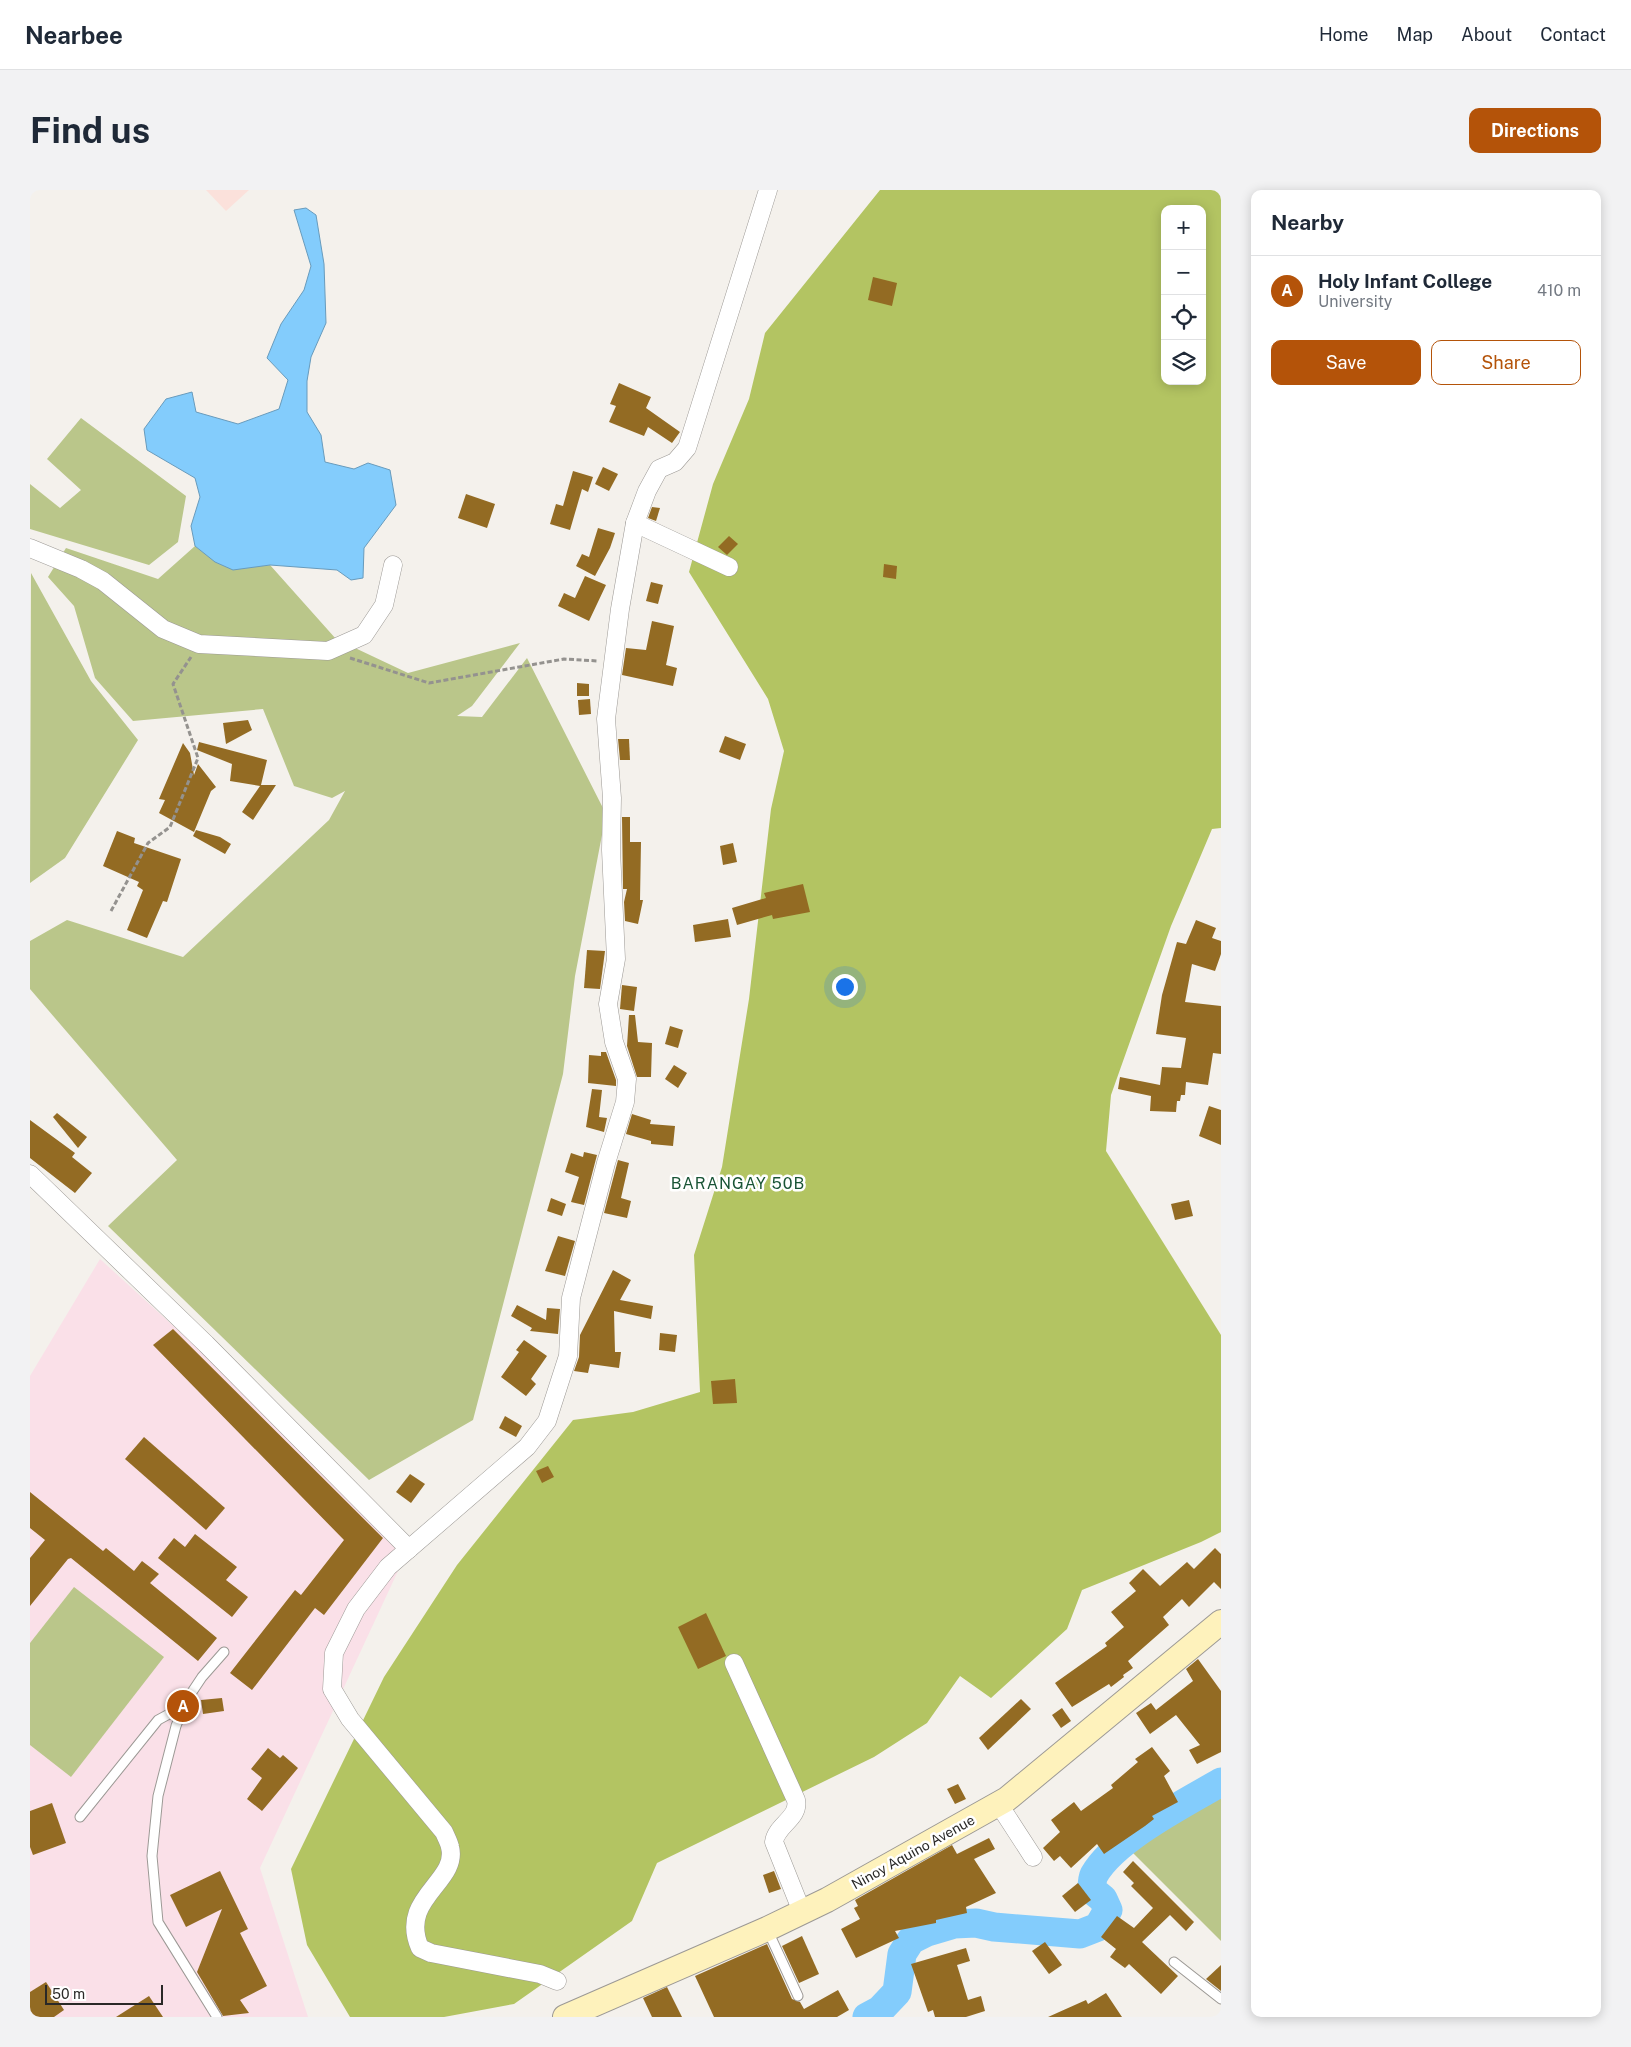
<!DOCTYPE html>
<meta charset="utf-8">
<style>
:root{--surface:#fff;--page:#f2f2f3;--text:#1f2937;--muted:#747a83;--line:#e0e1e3;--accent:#b45309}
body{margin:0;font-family:"Public Sans",sans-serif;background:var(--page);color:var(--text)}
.controls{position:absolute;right:15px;top:15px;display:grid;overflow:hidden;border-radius:10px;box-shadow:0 2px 12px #0003}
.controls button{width:45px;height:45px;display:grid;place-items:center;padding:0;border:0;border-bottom:1px solid var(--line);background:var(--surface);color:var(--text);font:25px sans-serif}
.scale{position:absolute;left:15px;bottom:12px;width:118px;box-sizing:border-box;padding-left:5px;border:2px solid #2a2927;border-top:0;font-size:14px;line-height:18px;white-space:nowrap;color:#2a2927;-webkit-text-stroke:4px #fff;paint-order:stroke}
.you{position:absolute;left:814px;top:796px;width:18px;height:18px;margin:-12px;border:4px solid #fff;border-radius:50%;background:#1a73e8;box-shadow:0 0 0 8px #1a73e833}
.badge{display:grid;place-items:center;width:32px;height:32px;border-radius:50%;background:var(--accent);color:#fff;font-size:16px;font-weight:700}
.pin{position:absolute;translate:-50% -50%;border:2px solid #fff;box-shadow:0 1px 5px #0006}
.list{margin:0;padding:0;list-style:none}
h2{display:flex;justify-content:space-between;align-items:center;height:65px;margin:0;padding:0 20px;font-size:21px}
h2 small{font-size:16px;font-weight:400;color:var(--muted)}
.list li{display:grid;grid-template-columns:32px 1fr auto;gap:15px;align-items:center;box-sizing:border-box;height:70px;padding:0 20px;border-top:1px solid var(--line)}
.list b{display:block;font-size:19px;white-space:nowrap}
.list p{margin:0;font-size:16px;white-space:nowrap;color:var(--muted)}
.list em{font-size:16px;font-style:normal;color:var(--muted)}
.actions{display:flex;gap:10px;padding:15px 20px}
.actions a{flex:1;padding:11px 0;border:1px solid var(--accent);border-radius:10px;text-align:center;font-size:18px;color:var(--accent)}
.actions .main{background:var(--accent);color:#fff}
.icon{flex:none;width:28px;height:28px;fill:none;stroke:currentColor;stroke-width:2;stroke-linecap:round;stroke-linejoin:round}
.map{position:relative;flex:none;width:1191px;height:1827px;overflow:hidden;border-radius:10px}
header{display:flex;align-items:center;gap:30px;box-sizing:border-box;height:70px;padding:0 25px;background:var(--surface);border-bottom:1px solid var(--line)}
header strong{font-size:24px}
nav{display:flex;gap:28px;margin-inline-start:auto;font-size:18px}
.intro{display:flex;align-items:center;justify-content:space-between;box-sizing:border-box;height:120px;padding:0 30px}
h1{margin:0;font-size:35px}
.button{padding:12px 22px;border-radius:10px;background:var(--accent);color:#fff;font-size:18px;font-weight:700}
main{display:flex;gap:30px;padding:0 30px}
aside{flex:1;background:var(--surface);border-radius:10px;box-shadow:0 2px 12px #0003}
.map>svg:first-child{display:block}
.industrial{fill:#fbe1db}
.education{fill:#fae0e8}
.green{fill:#bac68a}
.forest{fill:#b3c462;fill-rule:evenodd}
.water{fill:#83ccfc;stroke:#689bbc}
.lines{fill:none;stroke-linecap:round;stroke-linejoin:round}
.river{stroke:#83ccfc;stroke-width:29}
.building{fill:#936b23}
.service-casing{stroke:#9c9995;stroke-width:11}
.minor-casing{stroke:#9c9995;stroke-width:19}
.secondary-casing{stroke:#9c9995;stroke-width:26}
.path{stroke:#94928f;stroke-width:3;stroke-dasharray:5 2.5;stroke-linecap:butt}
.service{stroke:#fff;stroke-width:9}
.minor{stroke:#fff;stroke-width:18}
.secondary{stroke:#fef2bc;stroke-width:24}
.labels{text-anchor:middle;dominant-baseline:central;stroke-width:5;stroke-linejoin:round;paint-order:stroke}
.street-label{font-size:14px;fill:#2a2927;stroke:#fff}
.quarter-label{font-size:16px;letter-spacing:1px;fill:#195435;stroke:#fff}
</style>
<header>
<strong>Nearbee</strong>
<nav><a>Home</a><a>Map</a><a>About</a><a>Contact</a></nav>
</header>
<div class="intro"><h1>Find us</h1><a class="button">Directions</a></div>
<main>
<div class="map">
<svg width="1191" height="1827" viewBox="0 0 1191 1827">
<rect width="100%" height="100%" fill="#f4f1ec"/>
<path class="industrial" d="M176 0H219L196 21Z"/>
<path class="education" d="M70 1069 381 1353 230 1678 278 1827H0V1186Z"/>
<g class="green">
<path d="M51 228 156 306 148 352 119 375 0 339V294L30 318 51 300 17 269Z"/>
<path d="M165 356C198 382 199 380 240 375L306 449 378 483 490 453 442 516 427 526 452 527 497 468 576 624 545 786 533 884 443 1230 339 1290 78 1036 147 970 0 799V751L37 730 153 767 299 630 315 601 302 608 264 596 233 519 103 531 65 488 44 416 18 387 36 358 128 389Z"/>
<path d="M1 383 61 491 108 550 35 668 0 693Z"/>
<path d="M44 1397 134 1467 41 1587 0 1555V1453Z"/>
<path d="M1191 1607V1751L1102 1662 1158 1622Z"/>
</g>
<path class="forest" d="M850 0H1191V638L1182 639 1141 736 1081 905 1076 961 1191 1145V1342L1171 1352 1052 1400 1037 1439 961 1508 930 1486 897 1533 844 1567 627 1673 602 1731 484 1814 414 1827H320L277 1755 261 1679 354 1487 427 1375 543 1230 603 1222 670 1202 664 1065 692 977 719 809 741 619 754 561 738 509 659 382 683 294 719 209 735 143ZM1135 19H1172V191H1135Z"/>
<path class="water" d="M276 18 286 25 294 74 296 133 281 167 277 191V222L291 245 295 272 324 279 338 273 360 280 366 315 334 358 333 388 321 390 307 380 240 375 203 380 185 372 165 356 161 336 170 307 165 288 117 260 114 239 136 209 162 202 166 222 208 234 249 219 258 190 237 168 251 134 274 100 281 76 264 20Z"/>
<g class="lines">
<path class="river" d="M837 1827 850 1820 867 1802 872 1764 881 1750 897 1742 924 1734 946 1733 964 1737 1050 1744 1068 1737 1078 1720 1073 1709 1062 1700C1062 1695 1062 1689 1064 1685 1084 1649 1155 1613 1191 1592"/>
</g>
<g class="building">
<path d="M843 87 867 93 862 116 838 110Z"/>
<path d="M589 193 621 207 616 218 650 242 642 253 618 237 614 246 579 232 586 216 580 214Z"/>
<path d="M573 277 588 284 579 301 565 294Z"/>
<path d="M543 281 563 287 558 302 552 299 540 340 520 334 526 314 533 316Z"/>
<path d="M436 304 465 314 457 338 428 328Z"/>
<path d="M622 317 630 318 626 331 618 328Z"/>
<path d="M568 338 585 343 580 358 565 386 546 376 552 364 559 367Z"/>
<path d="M699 346 708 354 697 365 688 357Z"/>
<path d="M854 374 867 376 866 389 853 387Z"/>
<path d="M555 386 576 395 559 431 528 416 534 403 545 408Z"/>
<path d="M621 392 633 395 628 414 616 411Z"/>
<path d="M622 431 644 436 636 475 647 478 643 496 592 485 596 458 616 460Z"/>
<path d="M547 493 559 494V506H547Z"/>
<path d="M560 509 561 524 549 525 548 510Z"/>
<path d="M218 530 222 540 196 554 193 533Z"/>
<path d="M695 546 716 554 710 570 689 562Z"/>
<path d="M588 549H599L600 570H590Z"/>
<path d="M169 552 237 570 231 595H246L223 630 212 622 230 596 200 591 202 574 167 560Z"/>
<path d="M153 553 160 563 164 585 168 574 186 597 181 601 164 642 129 623 135 610 129 609Z"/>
<path d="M592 627H600V652H611L610 710H613L608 734 595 731 594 712 597 699H593Z"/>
<path d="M166 640 190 647 201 654 195 664 163 646Z"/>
<path d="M87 641 105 648 104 653 151 669 137 712 133 711 117 748 97 740 113 700 107 696 109 692 73 676Z"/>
<path d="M703 653 707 672 693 675 690 656Z"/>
<path d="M773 694 780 722 743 729 742 725 707 735 702 718 736 708 734 703Z"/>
<path d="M698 729 701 747 665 752 663 735Z"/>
<path d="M1166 730 1186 738 1182 748 1191 751V764L1185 781 1162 774 1155 812 1191 816V864L1183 863 1178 895 1156 892 1155 905H1151L1150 911H1147L1146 922 1120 921 1121 906 1088 899 1090 887 1130 895 1132 877 1151 878 1156 848 1126 844 1132 805 1147 752 1156 754Z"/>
<path d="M557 760 575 761 570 799 554 798Z"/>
<path d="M592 795 607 797 604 821 590 819Z"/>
<path d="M599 825H605L608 852 622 853 621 887H607L597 856Z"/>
<path d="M640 836 653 840 648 858 635 854Z"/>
<path d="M571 862H576L586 890V896L558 893 559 865 571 866Z"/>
<path d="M644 875 657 883 648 898 635 889Z"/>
<path d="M562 899 572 900 569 927 577 928 574 942 556 937Z"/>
<path d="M1179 916 1191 920V955L1169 946Z"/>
<path d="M27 923 57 947 48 958 23 927Z"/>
<path d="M602 924 621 930 620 934 645 936 643 956 621 954V951L596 944Z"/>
<path d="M0 930 45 963 42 967 62 983 45 1003 0 968Z"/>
<path d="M554 962 567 965 554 1015 541 1012 549 987 535 982 541 963 553 967Z"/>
<path d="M588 970 599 973 591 1008 601 1011 597 1028 574 1023Z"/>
<path d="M521 1008 536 1014 532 1026 517 1021Z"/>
<path d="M1159 1010 1163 1026 1145 1030 1141 1014Z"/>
<path d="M528 1046 545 1051 535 1086 515 1081Z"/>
<path d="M583 1080 601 1090 590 1110 623 1116 621 1129 584 1121 585 1162H591L589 1178 560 1174 558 1183 544 1181 549 1167 550 1145Z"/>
<path d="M487 1115 516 1130 517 1118 530 1119 528 1144 500 1141 502 1138 481 1126Z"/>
<path d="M143 1139 353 1348 294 1425 285 1418 222 1500 200 1483 265 1400 271 1405 314 1350 123 1155Z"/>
<path d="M630 1143 647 1145 645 1162 629 1160Z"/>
<path d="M494 1150 517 1166 501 1189 506 1194 496 1206 471 1187 489 1162 486 1160Z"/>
<path d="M705 1189 707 1213 683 1214 681 1191Z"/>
<path d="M475 1226 492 1236 486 1247 469 1238Z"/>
<path d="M114 1247 195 1318 176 1340 95 1269Z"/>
<path d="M518 1276 524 1287 512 1293 506 1281Z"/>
<path d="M380 1284 395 1294 381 1313 366 1302Z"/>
<path d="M0 1302 73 1361 76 1358 104 1381 112 1371 129 1384 120 1393 187 1448 168 1471 41 1368 38 1369 0 1416V1368L15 1350 0 1338Z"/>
<path d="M165 1344 207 1377 196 1390 218 1407 202 1427 128 1368 144 1348 155 1357Z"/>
<path d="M1185 1358 1191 1364V1399L1184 1392 1159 1417 1152 1409 1133 1427 1139 1435 1098 1471 1103 1478 1093 1485 1094 1487 1081 1497 1079 1494 1042 1517 1025 1493 1077 1456 1075 1453 1094 1437 1081 1422 1106 1401 1099 1393 1113 1379 1130 1396 1157 1372 1164 1379Z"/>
<path d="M676 1423 696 1466 668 1479 648 1437Z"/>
<path d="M1168 1469 1191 1501V1562L1167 1574 1159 1560 1170 1555 1146 1525 1120 1544 1106 1523 1121 1513 1126 1520 1163 1491 1156 1479Z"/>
<path d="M192 1508 194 1521 173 1524 171 1510Z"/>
<path d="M991 1509 1001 1519 958 1560 949 1548Z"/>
<path d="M1032 1518 1041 1531 1031 1538 1022 1525Z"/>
<path d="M1122 1557 1140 1581 1134 1586 1148 1612 1122 1626 1124 1629 1115 1636 1074 1664 1067 1654 1041 1678 1030 1666 1024 1671 1013 1658 1030 1642 1021 1630 1044 1612 1051 1621 1083 1598 1081 1595 1108 1572 1105 1569Z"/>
<path d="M238 1558 250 1568 253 1565 268 1578 232 1621 217 1609 232 1588 221 1579Z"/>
<path d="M928 1594 936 1609 925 1614 917 1599Z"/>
<path d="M22 1613 36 1653 3 1665 0 1657V1621Z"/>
<path d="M959 1648 965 1659 944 1669 966 1703 936 1717 937 1723 906 1730V1733L865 1741 869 1748 826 1768 811 1739 830 1729 824 1718 828 1716 825 1710 922 1655 927 1664Z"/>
<path d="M1103 1671 1164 1732 1156 1741 1140 1725 1112 1752 1148 1786 1131 1804 1099 1774 1095 1778 1080 1767 1086 1759 1071 1747 1087 1726 1104 1738 1123 1718 1101 1696 1104 1693 1093 1682Z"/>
<path d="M190 1681 218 1739 210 1743 237 1796 210 1810 219 1823 193 1826 167 1782 192 1719 156 1737 140 1705Z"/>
<path d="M744 1681 751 1699 739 1703 733 1685Z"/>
<path d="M1048 1693 1061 1710 1045 1722 1032 1706Z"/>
<path d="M772 1746 789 1784 769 1793 752 1756Z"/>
<path d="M1015 1752 1032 1775 1019 1784 1002 1761Z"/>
<path d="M737 1754 762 1809 770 1812 774 1819 808 1800 819 1820 807 1827H684L665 1786Z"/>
<path d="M936 1758 940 1771 927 1775 938 1810 951 1806 955 1821 936 1827H905L903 1820 898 1822 881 1774Z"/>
<path d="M1191 1775V1801L1176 1789Z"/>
<path d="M16 1792 34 1820 24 1827H0V1802Z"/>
<path d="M637 1797 652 1827H622L613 1808Z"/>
<path d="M1076 1803 1092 1827H1018L1056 1810 1058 1814Z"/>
<path d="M119 1806 133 1827H86Z"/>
</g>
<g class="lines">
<g class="service-casing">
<g id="service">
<path d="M50 1627 128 1530 139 1524 151 1523"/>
<path d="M738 1741 768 1806"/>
<path d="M1144 1772 1191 1809"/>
<path d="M187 1827 128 1732 122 1666 128 1606 146 1536 156 1511 172 1487 194 1462"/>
</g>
</g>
<g class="minor-casing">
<g id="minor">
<path d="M605 333 699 377"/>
<path d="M0 358 51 379 73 391 133 439 169 454 298 461 334 445 354 415 363 375"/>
<path d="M0 984 176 1154 379 1359"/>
<path d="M704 1473 766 1610C770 1628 746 1635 744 1652L772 1722"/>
<path d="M968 1613 1003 1667"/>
<path d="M527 1791 510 1784 401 1763 390 1758C368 1708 429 1692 420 1657 419 1652 416 1647 414 1642L320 1529 302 1499 304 1463 326 1419 358 1377 497 1257 517 1231 538 1166 541 1108 576 973 595 912 597 889 584 852 578 814 586 769 581 660 582 608 576 529 590 419 605 333 617 301 629 279 645 272 657 258 738 0"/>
</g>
</g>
<g class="secondary-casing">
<path id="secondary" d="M535 1827 737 1739 797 1710 977 1609 1191 1432"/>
</g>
<g class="path">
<path d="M320 468 399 493 534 469 568 471"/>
<path d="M81 721 118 653 140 637 168 568 143 494 161 467"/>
</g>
<use href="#service" class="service"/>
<use href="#minor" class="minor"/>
<use href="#secondary" class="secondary"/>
</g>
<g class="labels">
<g class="street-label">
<text transform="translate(883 1662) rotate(-29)">Ninoy Aquino Avenue</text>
</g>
<g class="quarter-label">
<text x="708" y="993">BARANGAY 50B</text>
</g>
</g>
</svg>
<div class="controls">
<button>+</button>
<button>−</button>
<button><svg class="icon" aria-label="locate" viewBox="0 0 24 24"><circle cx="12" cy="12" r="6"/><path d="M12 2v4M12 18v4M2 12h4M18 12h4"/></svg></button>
<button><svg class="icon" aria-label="layers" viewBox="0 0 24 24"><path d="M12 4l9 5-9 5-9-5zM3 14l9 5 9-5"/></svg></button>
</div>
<div class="scale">50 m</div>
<div class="you"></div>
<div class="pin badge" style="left:153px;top:1516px">A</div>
</div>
<aside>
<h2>Nearby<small></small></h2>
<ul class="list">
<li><span class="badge">A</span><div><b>Holy Infant College</b><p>University</p></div><em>410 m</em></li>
</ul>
<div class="actions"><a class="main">Save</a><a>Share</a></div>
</aside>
</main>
